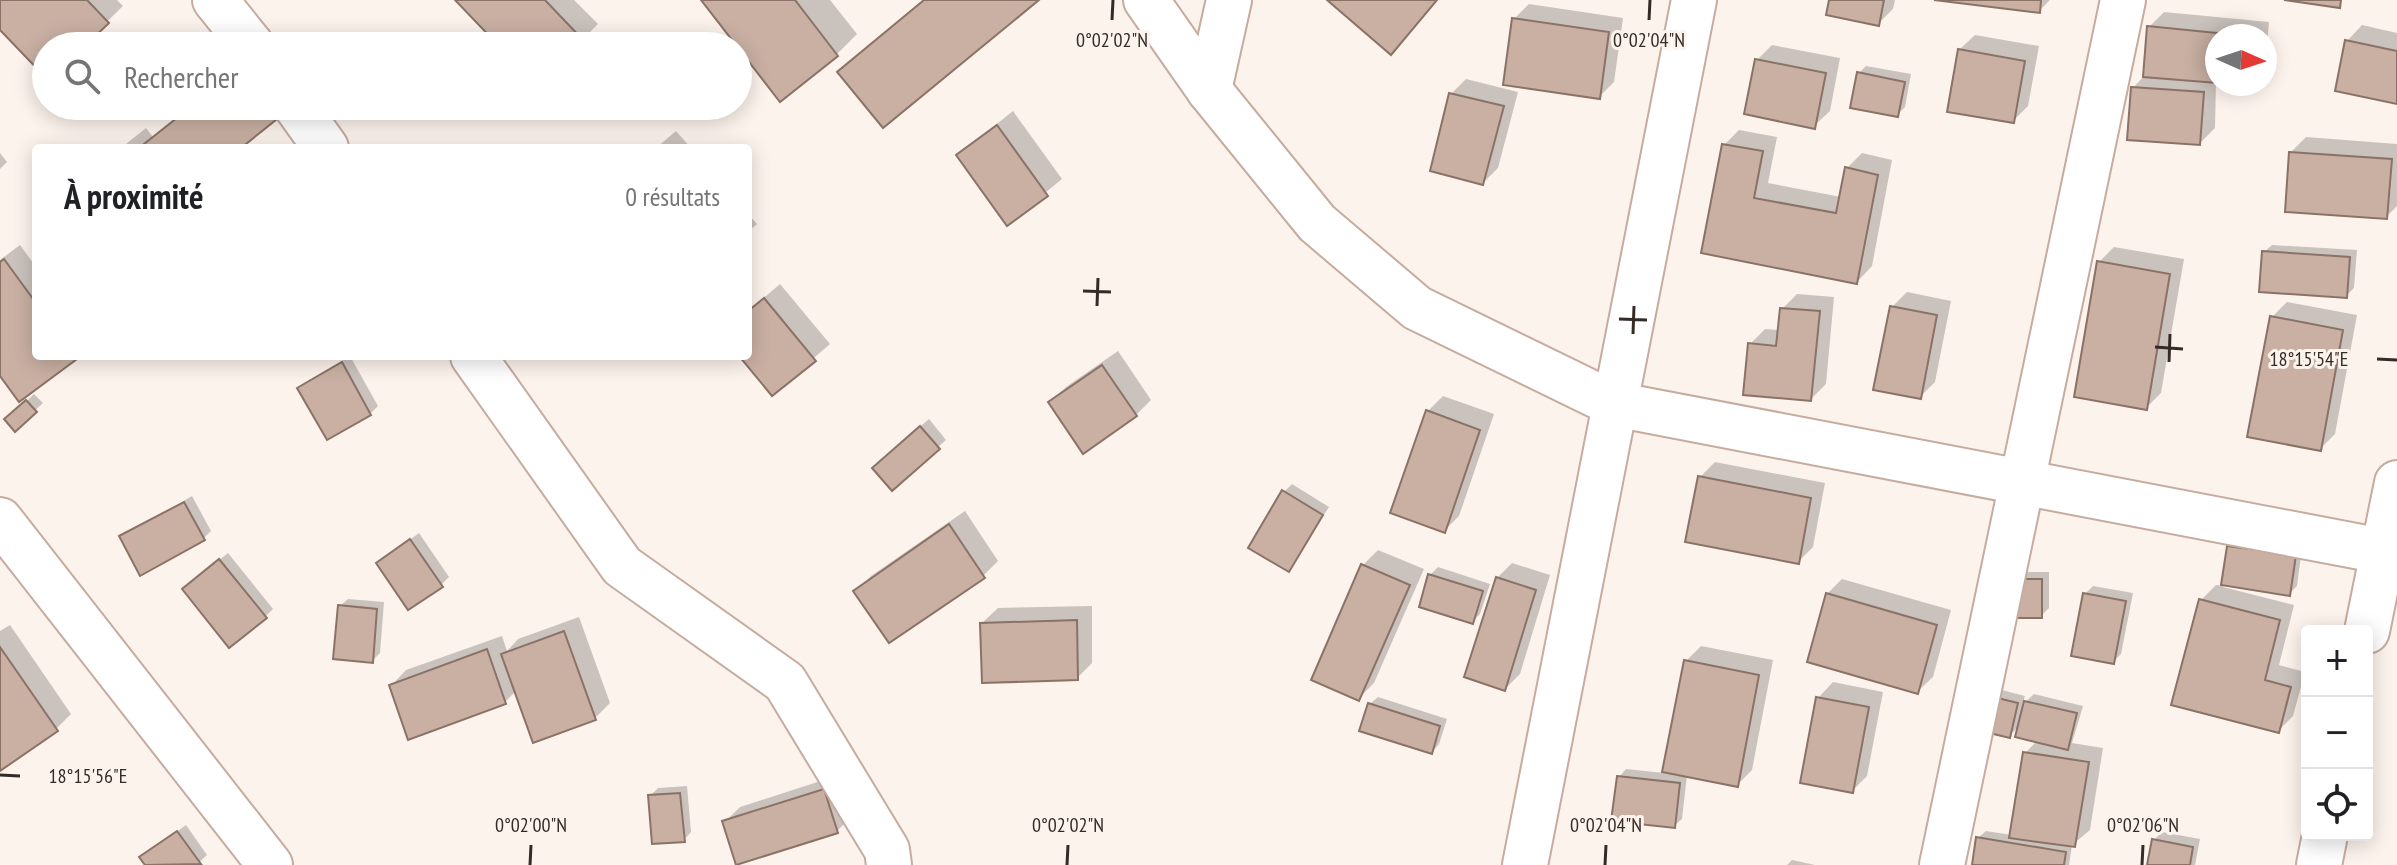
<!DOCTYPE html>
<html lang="fr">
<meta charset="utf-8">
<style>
:root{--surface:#fff;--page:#f6f6f6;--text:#202124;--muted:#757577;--line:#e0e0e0}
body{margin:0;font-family:"PT Sans Narrow",sans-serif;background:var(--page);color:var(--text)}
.controls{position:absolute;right:24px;bottom:24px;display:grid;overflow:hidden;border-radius:8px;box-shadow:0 4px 20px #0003}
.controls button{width:72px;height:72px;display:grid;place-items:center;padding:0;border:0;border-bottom:2px solid var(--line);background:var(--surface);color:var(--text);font:40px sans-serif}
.compass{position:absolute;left:2205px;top:24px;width:72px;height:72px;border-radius:50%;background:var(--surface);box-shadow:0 4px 20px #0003;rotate:93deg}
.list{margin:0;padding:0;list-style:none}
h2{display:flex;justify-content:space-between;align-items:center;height:104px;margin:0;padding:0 32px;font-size:34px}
h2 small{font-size:26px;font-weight:400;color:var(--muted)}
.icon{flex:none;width:44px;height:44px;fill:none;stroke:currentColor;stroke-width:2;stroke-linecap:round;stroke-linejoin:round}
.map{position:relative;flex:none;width:2397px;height:865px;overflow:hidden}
.search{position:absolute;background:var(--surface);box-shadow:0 4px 20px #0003;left:32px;top:32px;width:720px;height:88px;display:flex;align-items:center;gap:20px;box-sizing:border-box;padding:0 28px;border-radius:44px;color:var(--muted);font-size:30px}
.panel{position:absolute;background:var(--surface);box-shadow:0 4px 20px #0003;left:32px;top:144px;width:720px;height:216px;border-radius:8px}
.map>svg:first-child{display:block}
.shadow{fill:#0003}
.building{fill:#c9b0a3;stroke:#8a7266;stroke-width:2}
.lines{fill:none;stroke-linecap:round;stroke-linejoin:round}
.minor-casing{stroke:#c6ac9f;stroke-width:48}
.tertiary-casing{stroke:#c6ac9f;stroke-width:48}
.minor{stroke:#fff;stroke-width:44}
.tertiary{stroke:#fff;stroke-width:44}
.ticks{fill:none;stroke:#352b26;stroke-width:3}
.ticks-label{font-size:20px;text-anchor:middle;fill:#352b26;stroke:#fdf3ed;stroke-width:6;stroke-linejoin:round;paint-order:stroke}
</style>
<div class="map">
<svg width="2397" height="865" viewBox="0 0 2397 865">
<rect width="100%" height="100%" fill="#fdf3ed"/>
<g class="shadow">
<path d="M0 0H117L123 6 82 46H46V75L0 27Z"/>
<path d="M458 0H574L598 24 576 46H502Z"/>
<path d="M704 0H830L857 34 837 54Z"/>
<path d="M923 0H1036L840 72Z"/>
<path d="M1831 0H1895L1893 9 1878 24Z"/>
<path d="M1947 0H2050L2039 11Z"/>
<path d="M1529 4 1623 18 1614 82 1599 97 1514 19Z"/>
<path d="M2164 12 2269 22 2265 69V36H2217L2215 128 2200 143 2133 88 2145 75 2149 27Z"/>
<path d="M2362 25 2397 33V102L2347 41Z"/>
<path d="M1975 35 2039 46 2028 106 2013 121 1959 50Z"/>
<path d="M1772 45 1840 58 1830 111 1814 126 1757 60Z"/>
<path d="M1866 66 1911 74 1905 107 1897 115 1859 73Z"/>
<path d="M1466 79 1518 92 1498 168 1483 183 1451 94Z"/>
<path d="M191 106H288L238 148H121L146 128 153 137Z"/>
<path d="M1013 111 1062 179 1008 223 958 155Z"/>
<path d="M1739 130 1777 137 1768 183 1841 197 1847 168 1862 153 1892 160 1872 266 1857 282 1704 252 1724 145Z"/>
<path d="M676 131 691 148H656Z"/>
<path d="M2306 137 2397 144V206L2386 217 2291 152Z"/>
<path d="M0 153 7 162 0 169Z"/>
<path d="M748 214 757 224 748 232Z"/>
<path d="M20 245 36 267V356H77L19 399 0 373V260Z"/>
<path d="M2272 245 2357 250 2354 288 2346 296 2264 252Z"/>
<path d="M2114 247 2184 259 2161 393 2146 408 2099 262Z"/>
<path d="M780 284 830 344 772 394 742 356H748V311Z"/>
<path d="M1907 292 1951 301 1935 382 1920 397 1892 307Z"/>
<path d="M1797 294 1834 297 1826 384 1811 399 1750 344 1765 329 1779 330 1782 309Z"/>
<path d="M2287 302 2357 315 2335 434 2320 449 2272 317Z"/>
<path d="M1118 351 1151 400 1136 415 1051 402 1066 387Z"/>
<path d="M350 356 378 406 370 414 300 388Z"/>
<path d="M34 394 43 403 15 429 7 420Z"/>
<path d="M1443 396 1494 414 1459 516 1444 531 1428 411Z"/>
<path d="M929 419 946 440 892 488 882 460Z"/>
<path d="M1715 462 1825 483 1813 547 1798 562 1700 477Z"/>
<path d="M1292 484 1329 507 1288 570 1284 492Z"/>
<path d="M192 496 211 531 204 538 122 537Z"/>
<path d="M965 511 998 561 983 576 856 591 871 576Z"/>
<path d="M419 533 449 577 441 585 379 563Z"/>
<path d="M2236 539 2302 548 2297 586 2289 594 2224 584 2223 587 2294 605 2279 665 2305 672 2293 716 2278 731 2201 600 2216 585 2223 586 2229 547Z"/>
<path d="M1378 550 1424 569 1374 683 1359 698 1363 565Z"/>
<path d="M228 553 273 609 265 617 192 582Z"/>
<path d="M1512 563 1550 575 1520 674 1505 689 1497 578Z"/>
<path d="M1438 567 1490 584 1480 614 1472 622 1430 575Z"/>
<path d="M2021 572H2049V608L2041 616Z"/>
<path d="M1842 579 1951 610 1933 677 1917 692 1827 594Z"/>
<path d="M2093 586 2133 593 2121 654 2113 662 2085 594Z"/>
<path d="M348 599 384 602 380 653 372 661 340 606Z"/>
<path d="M1092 606V663L1077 678 982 623 998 608Z"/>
<path d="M579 617 610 703 595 718 516 691 505 702 391 686 406 670 502 636 507 651 518 639Z"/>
<path d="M10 625 71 714 56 729 0 767V631Z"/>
<path d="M1701 646 1773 660 1752 770 1737 785 1687 775 1682 819 1674 826 1619 777 1626 769 1664 773 1686 661Z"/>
<path d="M1833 682 1883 692 1867 776 1852 791 1818 698Z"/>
<path d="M1994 688 2025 696 2022 705 2034 694 2083 706 2072 743 2103 748 2090 830 2072 845 2069 865H1974L1978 838 1986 831 2012 835 2025 753 2038 740 2021 724 2009 736Z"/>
<path d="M1378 697 1447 719 1439 744 1432 752 1370 704Z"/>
<path d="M839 775 852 816 837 831 725 822 740 807Z"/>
<path d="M687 786 691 832 684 840 650 796 658 788Z"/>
<path d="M186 825 207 855 196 865H147L142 857Z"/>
<path d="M2162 832 2200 839 2195 865H2149L2154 840Z"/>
<path d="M1792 860 1815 865H1787Z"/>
</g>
<g class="building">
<path d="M0 0H87L109 23 85 46H46V78L0 30Z"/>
<path d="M455 0H545L584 41 579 46H499Z"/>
<path d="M701 0H795L838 56 780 102Z"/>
<path d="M924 0H1039L883 128 837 72Z"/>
<path d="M1327 0H1437L1391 55Z"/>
<path d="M1829 0H1884L1879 26 1826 15Z"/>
<path d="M1934 0H2041L2040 13Z"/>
<path d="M2284 0H2341L2340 8Z"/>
<path d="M1512 18 1609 32 1600 99 1503 85Z"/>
<path d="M2147 26 2247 36H2217V83L2143 77Z"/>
<path d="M2345 40 2397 51V104L2335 91Z"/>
<path d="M1958 49 2025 61 2014 123 1947 112Z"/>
<path d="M1755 59 1826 73 1815 129 1744 114Z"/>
<path d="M1857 72 1905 82 1898 117 1850 108Z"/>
<path d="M2131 87 2204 92 2200 145 2127 140Z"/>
<path d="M1449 93 1504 106 1483 185 1430 171Z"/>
<path d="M192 106H267L277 119 241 148H146L144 144Z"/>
<path d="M997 125 1048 196 1007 226 956 155Z"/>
<path d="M1722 144 1763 151 1754 198 1836 213 1845 167 1878 175 1857 284 1701 253Z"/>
<path d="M2289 152 2392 159 2387 219 2285 212Z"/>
<path d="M2262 251 2350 257 2347 298 2259 292Z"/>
<path d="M4 259 36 303V356H75L77 359 19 402 0 376V262Z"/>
<path d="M2097 261 2170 274 2147 410 2074 397Z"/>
<path d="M764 298 816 361 772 396 739 356H748V311Z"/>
<path d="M1890 306 1937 315 1921 399 1873 390Z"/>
<path d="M1780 308 1820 311 1811 401 1743 395 1748 343 1776 346Z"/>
<path d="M2270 316 2343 330 2321 451 2247 437Z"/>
<path d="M342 362 371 415 327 440 297 388Z"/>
<path d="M1102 365 1137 416 1083 454 1048 402Z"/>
<path d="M26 400 37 412 15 432 4 419Z"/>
<path d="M1426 410 1480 430 1445 533 1390 513Z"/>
<path d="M920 426 940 449 892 491 872 468Z"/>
<path d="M1698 476 1811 498 1799 564 1685 542Z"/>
<path d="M1282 490 1323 515 1289 572 1248 548Z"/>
<path d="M184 502 205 540 140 576 119 536Z"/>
<path d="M949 524 985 578 889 643 853 591Z"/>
<path d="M410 539 443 587 408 610 376 563Z"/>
<path d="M2227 546 2296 555 2290 596 2221 585Z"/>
<path d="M219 559 267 618 229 648 182 589Z"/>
<path d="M1361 564 1410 585 1359 701 1311 680Z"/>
<path d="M1428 574 1483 591 1473 624 1419 607Z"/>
<path d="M1496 577 1536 590 1505 691 1464 677Z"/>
<rect x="2011" y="579" width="31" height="39"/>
<path d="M1826 593 1937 625 1918 694 1807 662Z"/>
<path d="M2083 593 2126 601 2114 664 2071 656Z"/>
<path d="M2199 599 2280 620 2265 680 2291 687 2279 733 2171 705Z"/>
<path d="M338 605 377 609 373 663 333 659Z"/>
<path d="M1077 620 1078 680 982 683 980 623Z"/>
<path d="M564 631 596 720 533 743 501 654Z"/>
<path d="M0 647 58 731 0 771Z"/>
<path d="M487 649 506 704 408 740 389 685Z"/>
<path d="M1684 660 1759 675 1738 787 1662 772Z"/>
<path d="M1985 695 2018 703 2010 738 1977 730Z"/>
<path d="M1816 697 1869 707 1853 793 1800 783Z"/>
<path d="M2024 701 2077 713 2068 750 2015 737Z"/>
<path d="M1368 703 1440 726 1432 754 1359 731Z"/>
<path d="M2023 752 2089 762 2075 847 2009 838Z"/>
<path d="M1617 776 1680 783 1675 828 1611 821Z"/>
<path d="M824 789 838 833 736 865 722 821Z"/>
<path d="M680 793 685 842 652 844 648 795Z"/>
<path d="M177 831 201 864 145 865 139 857Z"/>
<path d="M1976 837 2066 852 2064 865H1972Z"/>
<path d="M2152 839 2193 847 2190 865H2147Z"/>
</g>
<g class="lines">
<g class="minor-casing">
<g id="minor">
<path d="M215 0 252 46"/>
<path d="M1146 0 1209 90 1317 223 1417 308 1614 404 2397 554"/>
<path d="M1209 90 1229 0"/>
<path d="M296 106 326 148"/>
<path d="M473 356 622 566 785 682 887 850 889 865"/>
<path d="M0 520 270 865"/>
<path d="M2367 631 2397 483"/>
<path d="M1942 865 2123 0"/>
<path d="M2319 865 2325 835"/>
</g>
</g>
<g class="tertiary-casing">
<path id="tertiary" d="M1525 865 1694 0"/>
</g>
<use href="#minor" class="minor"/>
<use href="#tertiary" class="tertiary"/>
</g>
<path class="ticks" d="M1112 20 1113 0M1649 20 1650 0M1083 291 1111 292M1097 306 1098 278M1619 319 1647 320M1633 334 1634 306M2155 347 2183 349M2377 359 2397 360M2169 362 2170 334M0 775 20 776M530 865 531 845M1067 865 1068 845M1605 865 1606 845M2142 865 2143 845"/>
<g class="ticks-label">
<text x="1112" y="47">0°02'02"N</text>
<text x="1649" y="47">0°02'04"N</text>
<text x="2309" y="366">18°15'54"E</text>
<text x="88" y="783">18°15'56"E</text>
<text x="531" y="832">0°02'00"N</text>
<text x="1068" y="832">0°02'02"N</text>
<text x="1606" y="832">0°02'04"N</text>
<text x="2143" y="832">0°02'06"N</text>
</g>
</svg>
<div class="controls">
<button>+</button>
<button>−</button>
<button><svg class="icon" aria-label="locate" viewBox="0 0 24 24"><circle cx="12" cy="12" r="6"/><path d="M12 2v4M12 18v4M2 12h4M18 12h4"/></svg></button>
</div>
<svg class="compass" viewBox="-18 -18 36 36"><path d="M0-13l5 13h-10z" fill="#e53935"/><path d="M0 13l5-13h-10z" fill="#757577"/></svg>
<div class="search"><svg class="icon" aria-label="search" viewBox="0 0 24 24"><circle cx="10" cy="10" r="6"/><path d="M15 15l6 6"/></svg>Rechercher</div>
<section class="panel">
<h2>À proximité<small>0 résultats</small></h2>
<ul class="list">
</ul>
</section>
</div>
